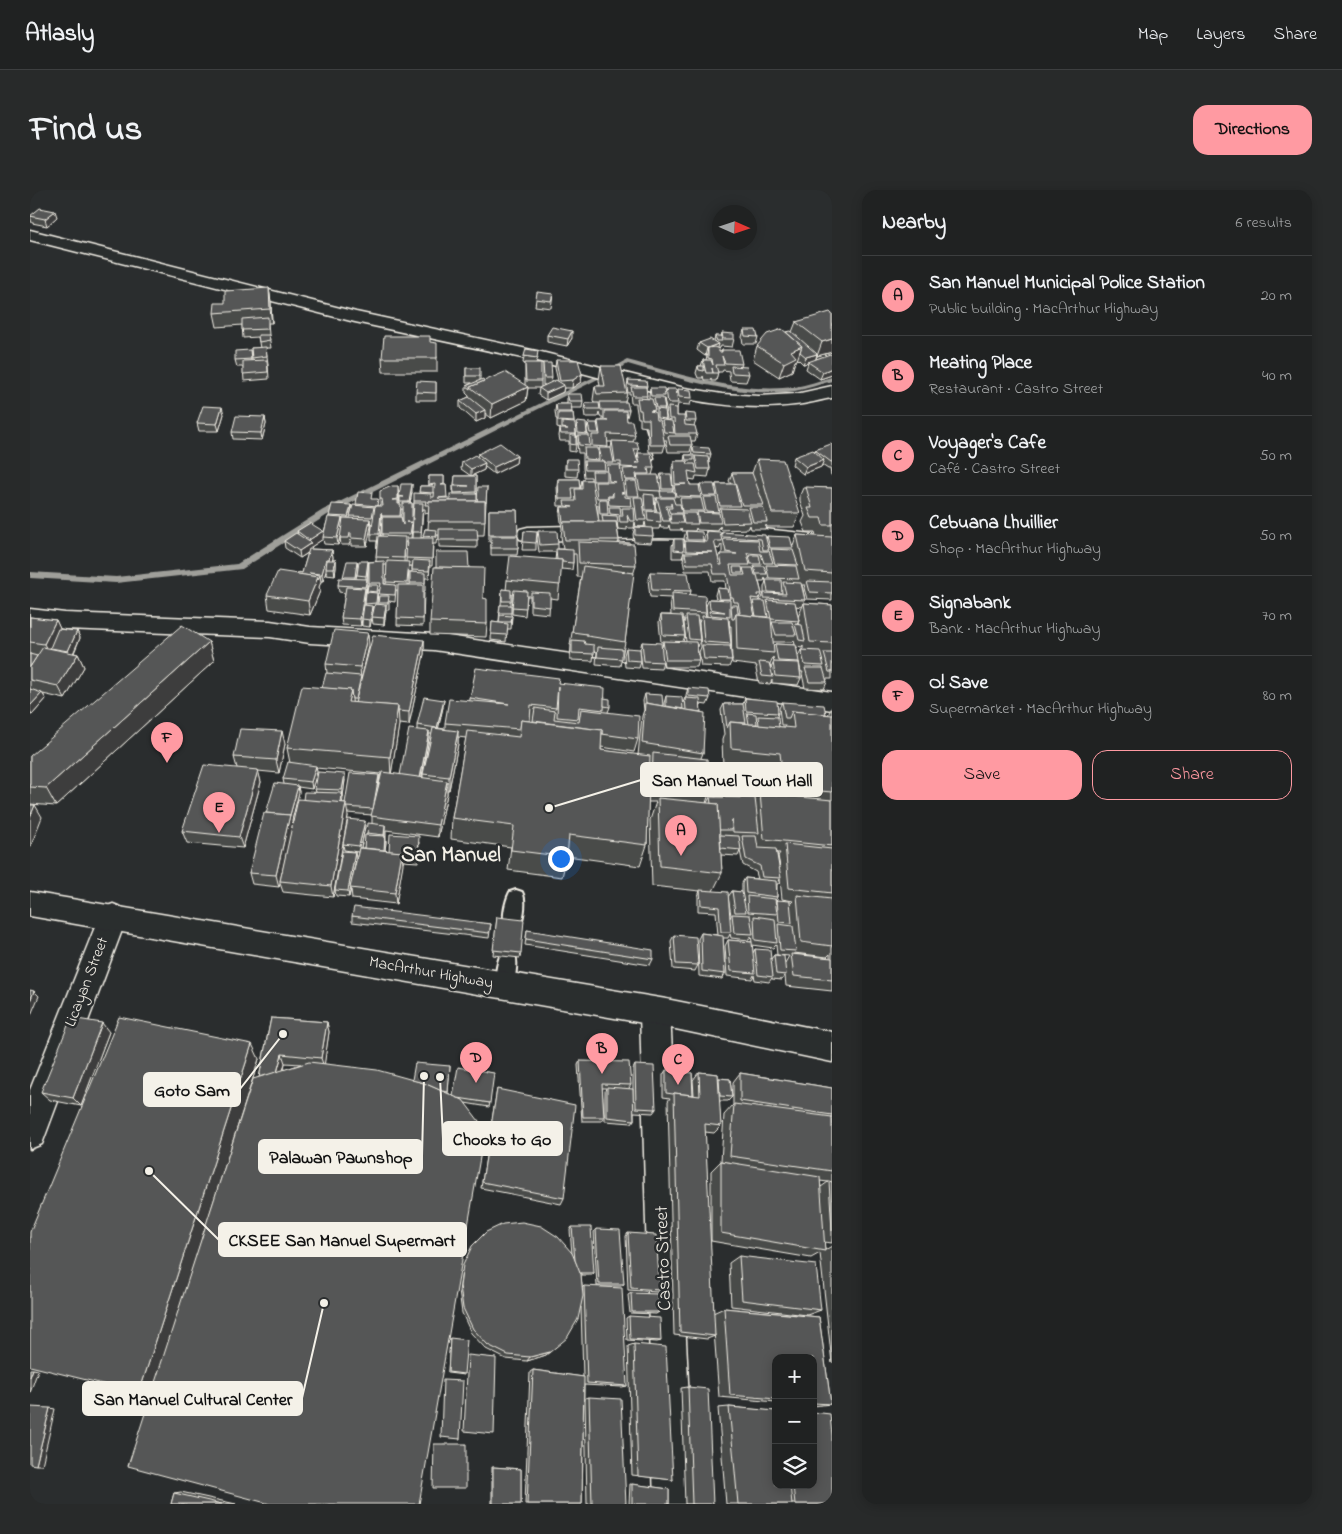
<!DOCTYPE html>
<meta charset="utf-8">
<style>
:root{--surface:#202222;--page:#282a2a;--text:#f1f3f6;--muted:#a2a4a5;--line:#3d3f40;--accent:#ff9aa2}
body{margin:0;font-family:"Indie Flower",sans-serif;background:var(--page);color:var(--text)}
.controls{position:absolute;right:15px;bottom:15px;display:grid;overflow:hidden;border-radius:10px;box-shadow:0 2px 12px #0003}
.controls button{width:45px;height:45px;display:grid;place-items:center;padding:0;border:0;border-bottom:1px solid var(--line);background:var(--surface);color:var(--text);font:25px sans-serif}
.compass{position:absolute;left:682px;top:15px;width:45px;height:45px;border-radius:50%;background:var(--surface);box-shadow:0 2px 12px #0003;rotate:93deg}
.you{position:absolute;left:530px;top:668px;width:18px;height:18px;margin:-12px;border:4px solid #fff;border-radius:50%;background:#1a73e8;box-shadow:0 0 0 8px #1a73e833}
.badge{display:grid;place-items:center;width:32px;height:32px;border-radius:50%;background:var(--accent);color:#111;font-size:16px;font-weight:700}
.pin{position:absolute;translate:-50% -41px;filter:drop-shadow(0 1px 2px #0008)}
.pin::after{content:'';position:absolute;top:26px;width:18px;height:15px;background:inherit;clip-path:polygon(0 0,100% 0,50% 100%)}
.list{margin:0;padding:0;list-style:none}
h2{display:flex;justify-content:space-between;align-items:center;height:65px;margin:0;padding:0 20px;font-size:21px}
h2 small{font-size:16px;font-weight:400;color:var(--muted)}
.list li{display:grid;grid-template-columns:32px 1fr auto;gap:15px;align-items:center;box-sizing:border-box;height:80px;padding:0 20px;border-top:1px solid var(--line)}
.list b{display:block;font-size:19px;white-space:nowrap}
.list p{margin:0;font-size:16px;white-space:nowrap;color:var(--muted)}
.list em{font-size:16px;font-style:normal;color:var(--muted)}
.actions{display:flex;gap:10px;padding:15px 20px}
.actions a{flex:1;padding:11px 0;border:1px solid var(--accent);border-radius:15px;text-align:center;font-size:18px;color:var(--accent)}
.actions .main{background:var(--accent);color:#111}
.icon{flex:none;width:28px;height:28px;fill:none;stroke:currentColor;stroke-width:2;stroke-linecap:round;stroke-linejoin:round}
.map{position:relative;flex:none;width:802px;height:1314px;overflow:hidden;border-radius:15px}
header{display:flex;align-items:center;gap:30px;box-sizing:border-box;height:70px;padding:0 25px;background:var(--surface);border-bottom:1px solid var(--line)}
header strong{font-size:24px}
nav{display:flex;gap:28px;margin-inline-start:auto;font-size:18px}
.intro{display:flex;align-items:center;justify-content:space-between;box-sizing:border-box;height:120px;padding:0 30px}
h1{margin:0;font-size:35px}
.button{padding:12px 22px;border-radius:15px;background:var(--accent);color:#111;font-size:18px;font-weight:700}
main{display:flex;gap:30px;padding:0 30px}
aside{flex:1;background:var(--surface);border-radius:15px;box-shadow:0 2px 12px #0003}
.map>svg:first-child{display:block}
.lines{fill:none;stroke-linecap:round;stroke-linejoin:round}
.stream{fill:#9f9f9a;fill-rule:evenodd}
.service-casing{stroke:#f4f1e8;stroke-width:4}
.minor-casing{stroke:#f4f1e8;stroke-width:3}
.trunk-casing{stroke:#f4f1e8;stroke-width:3}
.service{fill:#2a2d2e;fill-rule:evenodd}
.minor{fill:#2a2d2e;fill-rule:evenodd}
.trunk{fill:#2a2d2e;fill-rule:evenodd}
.wall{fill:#494b4a;stroke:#f4f1e8;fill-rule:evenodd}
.shaded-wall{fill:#3c3d3c;stroke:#f4f1e8}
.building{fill:#555756;stroke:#f4f1e8}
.labels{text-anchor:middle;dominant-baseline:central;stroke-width:5;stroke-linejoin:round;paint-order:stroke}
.street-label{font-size:16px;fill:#f4f1e8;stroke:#2a2d2e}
.near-street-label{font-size:19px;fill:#f4f1e8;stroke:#2a2d2e}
.district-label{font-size:21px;font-weight:bold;fill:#f4f1e8;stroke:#2a2d2e}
.leader{fill:none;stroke:#f4f1e8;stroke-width:2}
.callout-dot{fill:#f4f1e8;stroke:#2a2d2e;stroke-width:2}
.callout{fill:#f4f1e8;stroke:#f4f1e8;stroke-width:2}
.callout-label{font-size:18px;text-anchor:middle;font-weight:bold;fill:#111}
</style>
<header>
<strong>Atlasly</strong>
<nav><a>Map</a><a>Layers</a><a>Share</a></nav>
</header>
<div class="intro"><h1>Find us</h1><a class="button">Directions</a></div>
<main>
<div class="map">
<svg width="802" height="1314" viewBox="0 0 802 1314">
<rect width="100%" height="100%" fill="#2a2d2e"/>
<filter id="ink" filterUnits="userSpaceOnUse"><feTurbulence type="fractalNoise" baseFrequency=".02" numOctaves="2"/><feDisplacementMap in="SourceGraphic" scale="10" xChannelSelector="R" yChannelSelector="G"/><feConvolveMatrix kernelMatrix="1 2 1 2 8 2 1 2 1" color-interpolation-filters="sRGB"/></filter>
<g filter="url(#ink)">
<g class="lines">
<g class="stream">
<path d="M597 170C651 184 708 204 765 197 777 195 790 190 802 187V191C790 194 777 199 765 201 709 208 651 189 598 174L582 182 577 181Z"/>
<path d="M566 186 568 187V189L299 324 212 379 86 393 0 388V382L86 387 207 374 293 320Z"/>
</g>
<g class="service-casing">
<g id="service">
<path d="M486 700 492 702C497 712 493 731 488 740L482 743 476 740C471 731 475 712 480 702Z"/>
<path d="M478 759 484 761C489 772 485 791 480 802L474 804 468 802C463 791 467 772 472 761Z"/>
</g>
</g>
<g class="minor-casing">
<g id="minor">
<path d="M0 40 326 122 511 162 655 198 692 204 729 206 766 204 802 196V208C790 210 777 214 765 215 710 222 655 210 602 196L624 268 621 272 614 274 607 272 604 268 582 191 511 172 325 132 0 50Z"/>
<path d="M630 334 705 336 802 346V360L705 350 630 348 498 351 490 349 487 344 490 339 498 337Z"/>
<path d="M0 419 35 423 240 431 280 437 404 444 802 502V520L404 460 280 453 240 447 35 439 0 435Z"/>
<path d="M83 714 93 718 97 727 12 954 0 959V900L69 727 73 718Z"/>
<path d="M625 808 636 812 640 822 664 1314H624L610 822 614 812Z"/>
</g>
</g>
<g class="trunk-casing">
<path id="trunk" d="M0 702 636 809 802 842V872L636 837 0 726Z"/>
</g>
<use href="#service" class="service"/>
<use href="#minor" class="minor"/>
<use href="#trunk" class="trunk"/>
</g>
<g class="wall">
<path d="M0 26 27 27 17 36 2 33Z"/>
<path d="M239 98 241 112 242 133H238L239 145 241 158H236L238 174 239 189 214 191 213 177H207L205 170 220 160 221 171H222L221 158H230L228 147 213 148 212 135 187 137 184 123 195 113Z"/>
<path d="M523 104 521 118 505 116 506 109Z"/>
<path d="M802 124V162L787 166 786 169 802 165V185L790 189 776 179 778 173 773 174 768 169 767 170 765 171 762 181 749 187 723 170 727 156 756 142H762L766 132Z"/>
<path d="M714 140 728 147 726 154H713L712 147Z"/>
<path d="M692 143 704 149 702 157 691 156 690 158H688L689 162H691L692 160 712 174 711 176 719 184 716 192 700 191 699 183V181L693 180 692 182H688L686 191H681V189V190H674L673 186V188H668L666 183 668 176H671L673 170H676L677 165 675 166 667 160 669 153 684 152 685 146 691 147Z"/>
<path d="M517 145 542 148 537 156 517 152Z"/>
<path d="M400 153 407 167V182H353L352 168Z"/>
<path d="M494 166 508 168 506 173 511 191V197L515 195H513V173L522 188 521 192 528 191 525 178 526 170 552 184 551 192 542 198H534L533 202 516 210 508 205 509 198H498L496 211 461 228 455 223V228L446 232 430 218V211L439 207V206L436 203V196L442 193H436V178L450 186V190L495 196V174L493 173Z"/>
<path d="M571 176 597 203 595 212 599 220 597 227H596L597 231 605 245 603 252 609 259 607 266H606L607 269 608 263 624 278 622 285 629 290 631 284 643 299 642 301 643 299 642 278 644 271H654L655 265H661L663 257 681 264 679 271 680 279 678 287 666 286 665 290 659 289 660 295 669 297 670 294 685 298 686 294H701L699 291 702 283H722L727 269 770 323 764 337H737L736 335 735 339H721L720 335 718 339 691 340 690 336 688 341 667 340 666 338 665 341H652L651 338V340H640L639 335 638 338H631L630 335 629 339H622L623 346 621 353 604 352 603 344 605 337H616L615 332 614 337H606L605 332 604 338H598L597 337V340L588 339 587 333V336L589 350V352L606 375 603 385 595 452 590 476 566 474 567 462 564 461 563 471 540 470 541 455H540L551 387H547L546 364H543V373L542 380 531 379 528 409 520 408 519 424 500 422V406H497L495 426 482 424 483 405 481 404V425L482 426 481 439H477L476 452 461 450 462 432 469 433 470 415H471L472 399 476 400 477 390 525 370 526 362H509L507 348 508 341 528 354V359H533L531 346 532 339 530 324 531 317H533L534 316H528L527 296 528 289H549L550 299 552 290H561V287H554L553 278V263H548L546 240 547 232 558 245 557 240 558 233 567 236 568 231H573V227H570L569 222 568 227H555L554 220 555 213H564L563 210 565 196H570L569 190ZM577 252H582L581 258H577ZM625 308H628H627L625 315 627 321H625ZM566 315H568V328Z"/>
<path d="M598 190 617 196 616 199 617 209H619V205L620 198 635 203 636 199 647 204 648 199 662 208 660 215 648 214 647 219V226L654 227 655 223 666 231 664 236 667 244 665 251H661L662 255 660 262H638L636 253 637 250H634L635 255 633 262H619L617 237 610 236V228H608L606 216V213H601L600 203H598L597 197ZM634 209 636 220H637L636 224 637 230H635Z"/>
<path d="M406 192V210H386V202Z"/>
<path d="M537 204 553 211 552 218H541V223H543L544 233 546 244V255L545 262 539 261V251H530L529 246 530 239H531L527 238V229H526L525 221 526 214H537Z"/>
<path d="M194 224 189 241H169L167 233Z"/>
<path d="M235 227 236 234 232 250 203 249 202 242Z"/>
<path d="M802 255V286L801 285 800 279H798L792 275 791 277 773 284 762 275 764 267 784 262 785 260Z"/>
<path d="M448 264 487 266 486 273 464 284 455 277 454 280 441 286H446V304L457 297 454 345H447V358L409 357V345H407L406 354H403L402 376H400L399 388H395V401H394L393 436 367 435 368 400H366L365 412 359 411V420H356L354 435 343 434 342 427 344 420H342L340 437 332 436V430L331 436 312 435 311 428 315 403 309 402 308 395 313 387 327 371 328 377 338 371V378L337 390V396L336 402H337L338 395H339V372L346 371 347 351H341V344L342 334H340L337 356H321V350L319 355H311L310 348 311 343 308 355 294 354 293 349 281 357V359L302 360 303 368 302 370H306V377L305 386 296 385V381L293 391H291L289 397 290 401 280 425 239 419 237 405 267 384 272 383 278 363 270 368 255 358 254 351 268 344 267 341H293V344L299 326 321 315V322L326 316V314L342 309 348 316H350V309L368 296 369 314H370L369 306 382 302 380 313H382V339L381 348H382L384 311 389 304 390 296H399V286H414V295H416V308L418 311H420L423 304V296H424L425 286H441L431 279 432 272 447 267ZM371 319H373V335L371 327ZM393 319H395V323L399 322 398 339H395L393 348H391ZM352 330V346H350ZM375 352H377L376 372H374ZM354 375H357L356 394H354ZM379 376H382V382H380V395H378ZM348 400H350L348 415 347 414ZM335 404H336L335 415 333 420Z"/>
<path d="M536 269 548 279 547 287 535 286V276Z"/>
<path d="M773 298H802V410L777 409 774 398 775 395H772L775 410 771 417 766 416 769 431 767 434H769L768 427 774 413 802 415V489H796L797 492 794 499 775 498 772 484 773 482H771L769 472V473L771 488 768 495 742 493V490L740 494 729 493 726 479 727 476 702 473 701 438V436H699V430V431L701 454 700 458 702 470 699 477 671 476 669 462 671 457 669 433 670 430H668L670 450 668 457 667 456 669 470 667 477H634L633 471 631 479 612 478 610 459 612 452 632 457 633 452H631L629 432 631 425H641L640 410 641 408 620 407 618 389 620 382 661 401 660 405 676 423 675 426H677L676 416 679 409H686L685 405 687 398 696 399 695 391H682L680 381H655L653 370 654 366V362L652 368H642V356L644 349 654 357 655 353 654 348 656 341 673 350V352H674V349L676 341 691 345 692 342 736 349 737 346 763 356 767 345 786 346 785 342H776L772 332 775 326 770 311V305ZM691 355H692V364H690L688 368 686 358 689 359ZM735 388 736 391 734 397V403L731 411H729L732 404 729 391H734ZM653 429H655L654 433 656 452 653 451 655 446ZM764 450 765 455 745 454 743 457V452H763ZM773 456V460H771L768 466 766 457 772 458ZM743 467 744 472 741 478 740 474Z"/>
<path d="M459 320H487L488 358 487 365H461V352H459Z"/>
<path d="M494 341 506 353V360H492Z"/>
<path d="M439 378 453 408 457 434 456 447 400 445V432Z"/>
<path d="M0 427 26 430 30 439 47 441 50 448 44 463 48 464 54 477 35 509 13 504 16 509 2 525 0 524Z"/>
<path d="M394 450V464L379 535 369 534 361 584 370 585 387 540V535L413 517 408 538 415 539V533L440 510V508L528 493 574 508 580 517 578 522 608 549 604 562 571 557V560L608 565 612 526 614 520 613 511 615 504 634 516V513L636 506 653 513 655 508H656V505L658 498 680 508 677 515 670 514 673 563 671 568 679 604 676 613H677L680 607H686L683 583 685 576 717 606 716 608H718L717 585 720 579 742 605H744L741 581 693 576 692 550 694 544 691 520 694 514H713L715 508 748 523 747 527 749 537H754L755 535H751L749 518 752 512 796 524 798 525 802 517V801L756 796 755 786 752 790 742 789V788L739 792 725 790 724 785 722 789 697 786 695 756 698 750 722 752 721 746 719 750 701 748 700 744 698 748H693L695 784 692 789 669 786 668 749 671 743 688 745 686 722 668 721V706L670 701 622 696 620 630 626 612H618L617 655 610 676 537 666 532 687 478 680 481 657 421 649 422 628 436 548 428 547V554L419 600H417V604L408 647 356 640V652L355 661H359L389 652 388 672 373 671 366 714 322 709 321 699 319 707 306 706 305 700 326 668 322 691 328 662 314 660 313 654 335 637 331 658H334L337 643 342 634V625L317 623 318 626 303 707 253 702 250 693 249 697 222 694 219 683 236 623 254 594 253 589 260 573 257 558 292 498 297 483 296 474 339 456 331 489ZM399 544H402L393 584V588H392L399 548ZM286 578 351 584 348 597 349 591V585L315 613H312L313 606 315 590 285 599 286 602 273 610 262 634V630L269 602 268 597 282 599 287 582ZM710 661 713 675 726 682 728 689 715 688 712 693V702L702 701 698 707 701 725 700 728 683 701 692 683 691 665 708 666ZM747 663H750L748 666 750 678ZM750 689 752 709 763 711 760 714 747 710 745 712V711L747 707V694H748ZM722 755 743 758 746 755 747 765H744L741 769 725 759 723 763ZM764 763 797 767 800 764V768L763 764ZM747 765 759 766 755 773Z"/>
<path d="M179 452 184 471 26 616 0 614V566Z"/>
<path d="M596 458 611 471 609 478 595 477 594 465Z"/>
<path d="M255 554 249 583 228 581 231 592 213 658 157 653 152 641 207 578 204 567Z"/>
<path d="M322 726 461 734 459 748 322 732Z"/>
<path d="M467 727 491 763 490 768 463 765Z"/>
<path d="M497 740 623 769 620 775 495 755Z"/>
<path d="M644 745 668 775 665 781 643 779 641 751Z"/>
<path d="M241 828 297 832 299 842 294 874 382 890 420 876 418 903 423 906 460 913 459 917 435 913 121 1205 229 869 190 991 229 888ZM255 873 271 874 254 880Z"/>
<path d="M79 842 51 916 20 910 11 902Z"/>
<path d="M550 871 601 895 599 898 603 916V879L605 875 626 919 623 923 604 922V930L602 933 575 931V901L576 898H572L574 927 572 931H552L548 875Z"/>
<path d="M636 880 662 883 663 905H664L663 890 669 882 688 884V889L689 888 700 889 702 907 698 911H689L691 936 684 943 675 942 683 1123 694 1118 789 1127 801 1214 783 1216V1168H746V1212L689 1207 684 1141 685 1146 677 1149 644 1145 638 911 640 908 633 907V885Z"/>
<path d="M710 883 802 898V1053L794 1052 795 1060 802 1056V1173L790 1063 781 1068 681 1051V981L691 971 694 925 703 915V892ZM790 991 798 992 791 997Z"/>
<path d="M467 899 534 1008 531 1014 451 998Z"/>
<path d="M542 1037 564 1083 562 1085H551L552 1098 554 1096 597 1196 592 1197 554 1195 552 1314H495L500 1182 503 1180 553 1187 551 1117 516 1165 497 1171 476 1169 456 1159 441 1143 432 1123 429 1101 432 1081 542 1064 540 1040Z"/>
<path d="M566 1039 594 1094 591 1096H567L564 1042Z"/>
<path d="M598 1043 630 1100 627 1102 598 1100 596 1046Z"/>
<path d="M709 1066 791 1120 777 1125 701 1116 699 1073Z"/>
<path d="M601 1103 629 1122 626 1124 600 1123 598 1105Z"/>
<path d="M599 1126 631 1151 627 1152 597 1150 596 1128Z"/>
<path d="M420 1148 434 1184V1185L418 1183Z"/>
<path d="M604 1154 643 1290 602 1285 598 1156Z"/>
<path d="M658 1197 683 1314H655L651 1198Z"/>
<path d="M559 1207 596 1314H557L555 1208Z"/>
<path d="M699 1217 742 1221 746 1220V1295H783L802 1314H696L688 1218Z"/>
<path d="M462 1277 491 1279V1314H462Z"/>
<path d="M600 1294 639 1299V1314H599Z"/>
<path d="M151 1302 206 1314H141L144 1303Z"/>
</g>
<g class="shaded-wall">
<path d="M25 21 27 27 17 36 15 29Z"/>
<path d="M239 98 241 112 242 133 240 119Z"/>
<path d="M542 141V148L537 156 538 149Z"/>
<path d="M802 149V162L787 166 792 152Z"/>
<path d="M688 154 686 161 678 158 677 165 675 166 677 158Z"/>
<path d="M772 156 767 170 765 171 762 181 749 187 754 173 761 161Z"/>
<path d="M787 164 785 172H778V173L773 174 776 167Z"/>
<path d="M802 178V185L790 189 793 182Z"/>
<path d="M552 184 551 192 542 198 543 190Z"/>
<path d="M534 195 533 202 516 210V203Z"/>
<path d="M498 197 496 211 461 228 462 214Z"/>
<path d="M192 217 194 224 189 241 187 234Z"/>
<path d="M455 220V228L446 232V224Z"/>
<path d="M235 227 236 234 232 250 231 243Z"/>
<path d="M487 266 486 273 464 284V277Z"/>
<path d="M794 270 791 277 773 284 776 277Z"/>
<path d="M455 273 454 280 441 286V279Z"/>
<path d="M382 294V302L379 319V312Z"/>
<path d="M321 315V322L319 334 318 327Z"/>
<path d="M351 323 352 330 350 351 349 344Z"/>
<path d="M312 328 313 335 308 355 307 348Z"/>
<path d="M340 329 341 336 337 356 336 349Z"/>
<path d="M293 341 294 347H293V349L281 357 282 360 270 368 269 361 280 354 279 350Z"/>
<path d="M302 360 303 368 300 376 299 369Z"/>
<path d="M296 369 297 376 296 378V381L293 391 292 384Z"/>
<path d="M306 370V377L305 386 304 378Z"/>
<path d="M327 371 328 378 325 394V387Z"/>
<path d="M338 371V378L337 390V396L336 404V386Z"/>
<path d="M290 385 291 392 289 397 290 401 280 425 278 411 288 387Z"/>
<path d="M335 398V405L331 436 330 429Z"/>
<path d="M356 415V422L354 435V428Z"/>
<path d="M342 416 343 423 340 437V430Z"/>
<path d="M26 430 32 443 21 467 14 454Z"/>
<path d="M47 441 50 448 41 468 38 461Z"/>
<path d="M338 443 339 456 331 490 330 477Z"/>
<path d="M394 450V464L379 535V522Z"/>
<path d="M179 452 184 471 26 616 16 598Z"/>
<path d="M48 464 54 477 35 509 28 496Z"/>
<path d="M321 500 323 519 318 512Z"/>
<path d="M12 503 16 509 2 525 0 520V516Z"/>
<path d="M414 510 413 517 407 545V538Z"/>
<path d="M368 516 369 535 361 585 360 567Z"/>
<path d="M252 541 255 554 249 583 246 570Z"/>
<path d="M399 541V548L390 597V590Z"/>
<path d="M428 541V554L419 600V587Z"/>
<path d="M286 576 287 582 282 599 281 592Z"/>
<path d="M228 580 231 592 213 658 209 647Z"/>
<path d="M315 584V590L313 607 312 600Z"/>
<path d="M349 585V591L344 625 343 619Z"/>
<path d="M417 591V604L408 647V635Z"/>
<path d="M268 596 269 602 262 630 263 637 250 691V693L249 697 246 685 259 629Z"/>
<path d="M312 603 313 609 311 622 310 616Z"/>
<path d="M316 613 318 626 303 707 301 696Z"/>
<path d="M5 615 12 627 0 658V627Z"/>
<path d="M335 631V637L330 662 329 656Z"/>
<path d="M355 635V650V646L356 652 354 670 353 664 355 651 354 645Z"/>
<path d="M325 662 326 668 319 707 318 701Z"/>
<path d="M372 662 373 674 366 714 365 703Z"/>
<path d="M4 801 9 806 0 827V811Z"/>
<path d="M297 832 299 842 294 877 291 868Z"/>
<path d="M72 833 79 842 51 916 43 908Z"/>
<path d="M222 854 229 869 122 1205 109 1203Z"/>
<path d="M252 864 255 873 249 896 246 887Z"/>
<path d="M520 1162 516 1165 497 1171 500 1167Z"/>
<path d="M3 1179 8 1180 0 1203V1187Z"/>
<path d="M20 1218 25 1219 12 1275H6Z"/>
</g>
<g class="building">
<path d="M10 18 25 21 15 29 0 26Z"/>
<path d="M239 98 240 119 184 123 185 113H195V101Z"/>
<path d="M507 102 523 104 521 111 506 109Z"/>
<path d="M800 122 802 124V149L792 152 766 132Z"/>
<path d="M238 127V139L212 140V129Z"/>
<path d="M522 137 542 141 538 149 517 145Z"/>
<path d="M752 139 772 156 761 161 766 167 754 173 727 156 737 144Z"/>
<path d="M714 140H726L728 147 715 146Z"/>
<path d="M761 141 787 164 776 167 770 162 772 156 756 142Z"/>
<path d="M692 143 704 144V149H693Z"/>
<path d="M228 145H239L240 150 229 152Z"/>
<path d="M354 146H400V152L407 153V168H352Z"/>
<path d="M685 146H691L692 151H687Z"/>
<path d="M680 149 688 154 677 158 669 153Z"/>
<path d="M236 157 237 166 222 168 221 158Z"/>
<path d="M684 157 689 159V162H692V160H709L712 174 695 173 692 166 694 175H686L688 183H683L682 178 683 183H676L673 170H681L683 175 682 169 678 168V158Z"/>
<path d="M496 159 508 161 507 168 494 166Z"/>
<path d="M220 160 221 169 205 170V161Z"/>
<path d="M800 164 802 165V178L793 182 778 172Z"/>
<path d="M237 170 238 182 213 184V171Z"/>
<path d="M526 170H548L552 184 543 190 530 191Z"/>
<path d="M495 173H511V191H496Z"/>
<path d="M513 173H521L522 188H514Z"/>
<path d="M571 176H591L597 203 567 204 565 196H575Z"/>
<path d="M668 176H674V181L669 180Z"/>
<path d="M701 176 717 177 719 184 702 183Z"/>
<rect x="436" y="178" width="14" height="8"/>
<path d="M475 182 498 197 462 214 440 197Z"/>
<path d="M453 189 454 191 440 197V199L436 196Z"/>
<path d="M526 190 534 195 516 203 509 198Z"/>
<path d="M598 190 616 191 617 196 599 195Z"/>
<path d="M387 191 406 192V203L386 202Z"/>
<path d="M601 197H616L617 206H603Z"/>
<path d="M620 198H634L635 206H621Z"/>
<path d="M636 199H646L648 213H638Z"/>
<path d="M648 199 661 200 662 208 649 207Z"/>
<path d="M537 204H552L553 211H539Z"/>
<path d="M439 207 455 220 446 224 430 211Z"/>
<path d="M607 208 622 209 625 220 620 221 625 222 626 230H630L635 255H620L619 229H612L611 220H609Z"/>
<path d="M624 208H633L635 218H626Z"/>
<path d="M570 212H597L599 220H571Z"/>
<path d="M555 213H569L570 219H556Z"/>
<path d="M526 214H541L542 222H527Z"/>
<path d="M173 216 192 217 187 234 167 233Z"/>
<path d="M638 217 647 218V226H654L655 235 665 236 667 244H645L644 229H639Z"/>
<path d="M627 219 635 220 636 229 627 228Z"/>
<path d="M574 221H596L597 231H602L605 245 577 244 578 257 562 256V245H570L568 231H578L574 230Z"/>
<path d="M528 223H543L544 232 528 231Z"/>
<path d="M655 223 665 224 666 231H656Z"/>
<path d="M206 226 235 227 231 243 202 242Z"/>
<path d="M632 230 642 231 644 243 634 242Z"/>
<path d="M532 232 545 233 546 244H531L530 239H538L532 238Z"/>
<path d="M547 232 556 233 557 244 548 243Z"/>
<path d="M558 233H567L569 243H560Z"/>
<path d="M540 245H546V255L540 254Z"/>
<path d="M548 245H559L560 256 549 255Z"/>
<path d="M638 246H660L662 255H640Z"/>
<path d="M582 251 607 252 609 259H604L608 272 605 273H610L608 263H621L624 278H618L619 284H606L607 290H595L593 279 609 278 591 277V272H585Z"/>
<path d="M470 253 487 266 464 277 448 264Z"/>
<path d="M801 254 802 255V272H801L785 260Z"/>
<path d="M663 257 679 258 681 264 664 263Z"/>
<path d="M554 258H568L569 270 555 269Z"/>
<path d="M569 258H581L584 273H575V271H572Z"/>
<path d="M783 260 794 270 776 277 764 267Z"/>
<path d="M445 265 455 273 441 279 432 272Z"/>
<path d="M655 265H664V270H656Z"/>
<path d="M665 266 678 267 680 279H668Z"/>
<path d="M536 269H547L548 279H536Z"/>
<path d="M727 269 753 270 770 323H742Z"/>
<path d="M554 271H574L575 280H555Z"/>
<path d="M644 271H657L658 274H665L667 283 658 281 660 295H669L671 307 646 306 644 295 656 294H645Z"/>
<path d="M577 275H590L594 302 591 303H595V307L601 308 602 316 579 315 578 307H583V302L582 306H578L577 308H567L565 292H585L579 291Z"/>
<path d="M562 281H577V291H563Z"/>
<path d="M702 283H722L734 315H712Z"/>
<path d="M631 284H641L643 299H632Z"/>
<path d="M607 285H628L631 301 610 300Z"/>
<path d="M399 286H414V294L411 295H416L417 307 408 308H418V311H399V315H395L396 311H384V303L401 304V307H404L405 294 399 295Z"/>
<path d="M425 286H446V302L424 303 423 296H439L424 295Z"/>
<path d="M528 289H549L550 298H542L543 309H529Z"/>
<path d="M552 290H562L569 332H533L531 317H543L535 316 534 311H546L545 299H552Z"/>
<path d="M595 291H606L609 306H597Z"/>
<path d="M371 294H382L379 312H370V307H374L369 306Z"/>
<path d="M670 294H684L687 306H673Z"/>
<path d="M686 294H705L710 316H690Z"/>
<path d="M362 296H368V309L362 310H368V314H371L370 326H352L351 323 349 344H341L345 316H353L352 309H350V301Z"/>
<path d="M390 296H403V303L389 302Z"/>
<path d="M448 297H457L456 313H455V311H447Z"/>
<path d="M776 297 802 298V335H793L791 328H782L778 318H782Z"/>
<path d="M630 301H644L645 307H631Z"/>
<path d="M328 302 342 303 341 309H348L347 316 326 314Z"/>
<rect x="420" y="304" width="27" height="7"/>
<path d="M614 304 624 305 625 320H615Z"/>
<path d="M604 307H612L616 330H607Z"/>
<path d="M673 307H686L689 322 676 321Z"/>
<path d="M627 308H643L645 314H650L652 323H666L668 334H654L652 323H640L638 318H642L641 313V316H636L640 331H633Z"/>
<path d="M650 308H671L674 321H652Z"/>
<path d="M569 309H577L578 324H570Z"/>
<path d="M399 311H455V331H398Z"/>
<path d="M373 313H382V332H376L382 333 380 344H352V327H371L373 335Z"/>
<path d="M384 313H393L391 342H382Z"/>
<path d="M302 314 321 315 318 327 299 326Z"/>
<path d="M323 315 344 317 342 327 320 326Z"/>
<path d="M579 317H590L591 325 580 324Z"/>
<path d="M719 317H733L737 332H723Z"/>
<path d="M592 318H604L605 331H600L597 325 598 332H590L589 326H593Z"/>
<path d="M690 318 717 319 721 332 693 333Z"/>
<path d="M459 320H487L488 345H459Z"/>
<path d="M617 321 630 322 631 332 618 331Z"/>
<path d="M667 322 689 323 691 333H669Z"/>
<path d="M640 324H651L653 333H641Z"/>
<path d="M572 325 587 326 588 332H573Z"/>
<path d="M298 327 312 328 307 348 293 347Z"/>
<path d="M313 328 340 329 336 349 321 348V343H320L319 348H310Z"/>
<path d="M533 332H586L589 350H535Z"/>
<path d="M280 333 293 341 279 350 267 341Z"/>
<path d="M605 337 622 338 623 346 605 345Z"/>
<path d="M395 339 407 340 406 347 393 346Z"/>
<path d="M409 339H447L448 350H409Z"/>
<path d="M494 341 507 342 506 353 493 352Z"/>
<path d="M508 341H527L528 354 510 355Z"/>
<path d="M656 341 672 342 673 350H657Z"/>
<path d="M676 341 690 342 692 351H684L690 375H692L690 364H707L696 362 693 349 728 350 730 361H739L743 373H734L731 364 717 363 720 375H700L702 385H715L713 378H723L725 385H727L732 404H728L729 409 721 408 725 426 706 424 704 429H702L701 415H707L708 423H710L708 412H704L703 407H701L697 384H684L682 374H657L655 363 683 362 656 361 655 351 677 352Z"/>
<path d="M692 342 735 345 739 360H733L731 349 692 347Z"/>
<path d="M266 343 281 353 269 361 254 351Z"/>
<path d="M767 345 802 347V383L775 381Z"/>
<path d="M348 346 375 347 374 368 346 367Z"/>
<rect x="461" y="346" width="27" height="12"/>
<path d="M737 346 760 347 763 358H740Z"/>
<path d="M377 348H403L402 369 376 368Z"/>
<path d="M644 349H653L654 361 644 360Z"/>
<path d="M548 352 604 354 606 375 549 373Z"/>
<path d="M588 352 600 353V354H589Z"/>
<path d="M279 359 302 360 299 369H296L292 384 279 383 290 385 288 390V387L267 384 268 382 272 383Z"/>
<path d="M526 359 543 360V373L532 372V370H527Z"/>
<path d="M741 359 763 360 768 375 745 374Z"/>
<path d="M406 362H438L439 378 406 377Z"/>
<path d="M719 365H729L731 374H721Z"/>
<path d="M480 366 532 370 530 395 477 390Z"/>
<path d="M297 370H306L304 378H296Z"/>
<path d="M383 370 400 371 399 381 382 380Z"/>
<path d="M317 371H327L325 387H313Z"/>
<path d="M329 371H338L336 386 327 385Z"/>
<path d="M354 371V394L366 395 365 405 349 404 351 393H339V372Z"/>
<path d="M357 371 379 372 377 393 356 392Z"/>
<path d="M736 375 766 376 769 389 739 388Z"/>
<path d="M553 376 604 383 595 452 557 446V444L542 442Z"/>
<path d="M724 376H734L737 384H726Z"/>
<path d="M404 377 454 378 453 408 457 409V434L400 432Z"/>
<path d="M703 377H712L713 383H704Z"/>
<path d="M248 381 288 387 278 411 237 405Z"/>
<path d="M380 382 395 383V393H380Z"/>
<path d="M620 382 658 383 661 401 622 400Z"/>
<path d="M309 388 337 389 335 397 308 395Z"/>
<path d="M736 390H751L752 403 738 402Z"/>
<path d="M777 391 802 392V403L780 402Z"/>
<path d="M753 392 771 393 775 410 734 408V403L756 404Z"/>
<path d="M338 395H348L347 402 337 401Z"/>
<path d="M368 395H393V429L367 428Z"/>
<path d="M316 397 335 398 330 429 311 428Z"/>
<path d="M687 398 698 399 700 409H689Z"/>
<path d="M472 399 481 400V411H472Z"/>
<path d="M484 400 497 401 496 418 482 417Z"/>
<path d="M336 402 347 403 346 413 335 414Z"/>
<path d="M501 402 520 403V417L501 415Z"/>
<path d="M642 403 675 406 676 423 643 421Z"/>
<path d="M349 406H359L358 413H348Z"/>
<path d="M679 409 700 410V427L680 425 679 421 695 422 680 419Z"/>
<path d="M737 410 765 412 769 431 741 429Z"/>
<path d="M723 411H735L738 427 726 426Z"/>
<path d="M774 413 802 415V453L780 452Z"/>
<path d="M345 414 356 415 354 428 342 427Z"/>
<path d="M334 415 342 416 340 430 332 429Z"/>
<path d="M470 415H481V423H469Z"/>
<path d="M706 424 741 428 744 463 707 460Z"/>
<path d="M470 425 482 426 481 432H469Z"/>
<path d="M631 425 652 426 655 446 633 445Z"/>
<path d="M656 426H667L670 450 659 449Z"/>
<path d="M672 426 698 428 701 454 674 452Z"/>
<path d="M0 427 26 430 14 454 0 452Z"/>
<path d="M462 432 478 434 477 445 461 444Z"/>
<path d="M742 432H762L766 445H746Z"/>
<path d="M765 434 772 435 775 451 769 450Z"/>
<path d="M152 435 179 452 16 598 0 597V566Z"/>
<path d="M28 439 47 441 38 461 20 458Z"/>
<path d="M304 440 338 443 330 477 296 474Z"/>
<path d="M343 445 394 450 379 522 368 521V516L325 513Z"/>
<path d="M542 450 554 451 555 454 564 455V464L542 463Z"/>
<path d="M633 451 666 452 669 470H636Z"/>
<path d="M612 452 631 453 633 472 614 471Z"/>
<path d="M745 454 766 455 769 472 748 471Z"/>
<path d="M672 455 700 456 702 470 674 469Z"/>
<path d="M13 457 48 464 28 496 0 490V477Z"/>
<path d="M568 457 592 459V469L567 467Z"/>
<path d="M596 458 610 459 611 471 597 470Z"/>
<path d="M771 460 790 461 794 476 775 475Z"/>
<path d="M794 463H802V482H799Z"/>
<path d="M0 464 7 466 0 477Z"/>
<path d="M729 472 739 473 743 487 732 486Z"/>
<path d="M743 472 769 473 771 488 745 486Z"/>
<path d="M446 478 529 488 528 493 575 498 574 520 549 517 548 529 527 527 528 496 526 518 501 515 500 531 491 530 490 539 415 533 419 509 479 514 440 508Z"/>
<path d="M775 478H793L797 492H779Z"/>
<path d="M296 483 331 486 326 509H322L321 500 292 498Z"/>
<path d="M272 496 321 500 318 512 368 516 360 567 257 558Z"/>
<path d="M658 498 679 500 680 508 658 506Z"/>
<path d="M0 499 12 503 0 516Z"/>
<path d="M615 504 632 505 633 516 616 513Z"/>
<path d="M636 506 652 507 653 519 636 516Z"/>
<path d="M394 507 414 510 407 538 387 535Z"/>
<path d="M574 508 580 509V517L574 516Z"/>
<path d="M655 508 670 509 671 522 656 520Z"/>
<path d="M715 508 747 511 748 523 716 521Z"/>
<path d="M752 512 794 515 796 524 762 521 759 528H755Z"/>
<path d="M615 513 675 523 673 563 612 553Z"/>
<path d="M694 514H713L716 533 700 532 697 538Z"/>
<path d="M505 518 525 521 524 529 549 532 551 519 609 526 608 549 572 544V540L503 531Z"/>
<path d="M762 521 802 525V602L754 598 750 563 701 558 700 532 764 538Z"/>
<path d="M717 523 726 524 727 534H719Z"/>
<path d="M728 526 748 527 749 537 729 535Z"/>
<path d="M491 530 572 540 571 560 620 566 617 655 539 645 537 667 481 660 484 636 422 628 437 541 489 547Z"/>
<path d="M403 538 428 541 419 587 393 584Z"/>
<path d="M210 539 252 541 246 570 204 567Z"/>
<path d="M379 539 399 541 390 588 370 585Z"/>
<path d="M623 563 677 569 679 604 622 599Z"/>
<path d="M258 572 286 576 281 592 253 589Z"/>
<path d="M174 575 228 580 209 647 152 641Z"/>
<path d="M288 582 315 584 312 600 285 599Z"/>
<path d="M352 582 417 591 408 635 341 626Z"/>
<path d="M320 583 349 585 343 619 316 617V613H315Z"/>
<path d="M245 593 268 596 260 625 236 623Z"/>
<path d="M274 602 312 603 311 613 273 610Z"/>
<path d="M730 603 802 610V656L734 649Z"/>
<path d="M680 607 725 608 729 643 703 642 702 630V640H689L688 614H681Z"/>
<path d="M628 608 688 614 692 683 630 676Z"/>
<path d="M268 609 316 613 301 696 250 691Z"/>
<path d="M0 615H5L0 627Z"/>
<path d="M234 623 260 625 246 685 219 683Z"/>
<path d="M318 629 335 631 329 656 313 654Z"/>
<path d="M338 633 355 635 354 645 337 643Z"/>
<path d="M360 644 389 646 388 666 372 665V662L359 661Z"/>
<path d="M335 645 355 646 354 660 334 658Z"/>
<path d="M690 645 709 646 711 660 691 658Z"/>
<path d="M712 646H726L728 658 746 659 751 688 732 687 730 676 716 669Z"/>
<path d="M755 654 802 659V703L759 698Z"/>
<path d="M329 658 372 662 365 703 320 698Z"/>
<path d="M312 661 325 662 318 701 305 700Z"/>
<path d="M715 688 746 691 747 707 716 703Z"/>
<path d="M670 700 698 702 701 742H691L689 717 671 715Z"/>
<path d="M702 701 712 702 716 722H705Z"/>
<path d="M767 705 801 709 802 720V756L771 752Z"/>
<path d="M717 706 745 709 747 724 718 722Z"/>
<path d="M747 710 760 711 762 733 749 732Z"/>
<path d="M324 717 461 734 459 743 322 726Z"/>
<path d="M702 724 720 725 723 744 704 743Z"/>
<path d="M724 726 745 729 747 753 725 750Z"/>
<path d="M467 727 494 730 491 763 463 760Z"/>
<path d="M748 734 763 736 766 761 750 760Z"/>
<path d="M497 740 623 760V769L496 749Z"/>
<path d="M671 743 693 746 695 784 672 781Z"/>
<path d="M644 745 666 747 668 775 646 774Z"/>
<path d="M698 750 722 752 725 783 701 781Z"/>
<path d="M725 759 740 760 743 787 728 785Z"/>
<path d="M761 764 802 768V790L764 786Z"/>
<path d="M744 765 754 766 756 785 746 784Z"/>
<path d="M0 800 4 801 0 811Z"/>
<path d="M89 827 222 854 109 1203 0 1176V1042Z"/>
<path d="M41 828 72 833 43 908 11 902Z"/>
<path d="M241 828 297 832 291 868 252 864 247 882 229 888Z"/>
<path d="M550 871 599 872 601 895 572 894 574 927H553Z"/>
<path d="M279 872 347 880 394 893 433 910 455 939 389 1314H240L98 1276 223 889Z"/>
<path d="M385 873 420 876 418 902 412 901 394 893 382 890Z"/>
<path d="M605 875 624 876 626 919 606 918Z"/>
<path d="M428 877 464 883 460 913 428 908 423 906Z"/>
<path d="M636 880 662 883 663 905 644 903 643 904 636 903Z"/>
<path d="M669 882 688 884 691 936 675 934 685 1146 650 1142 644 903 670 906Z"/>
<path d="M710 883 802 898V925L710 911Z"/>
<path d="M689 888 700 889 702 907 690 906Z"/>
<path d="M577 897 603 899 604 930 577 927Z"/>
<path d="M467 899 545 915 534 1008 452 992Z"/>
<path d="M704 914 802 927V981L700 966Z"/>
<path d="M691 971 790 987 795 1061 691 1043Z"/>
<path d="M799 991 802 992V1041Z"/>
<path d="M492 1032 511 1036 528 1047 542 1063 551 1084 553 1106 548 1129 537 1148 520 1162 500 1167 478 1165 458 1155 443 1139 433 1118 430 1096 433 1075 442 1056 456 1042 473 1034Z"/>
<path d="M542 1037H561L564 1083H550L545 1070Z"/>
<path d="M566 1039 590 1040 594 1094H569Z"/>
<path d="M598 1043 626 1045 630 1100 601 1098Z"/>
<path d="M709 1066 786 1075 791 1120 712 1110Z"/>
<path d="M554 1096 592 1098 597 1196 557 1193Z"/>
<path d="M601 1103 628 1104 629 1122H602Z"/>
<path d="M694 1118 789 1127 801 1214 783 1213V1168H746V1209L700 1205Z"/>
<path d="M599 1126 630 1128 631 1151 600 1149Z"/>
<path d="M420 1148 437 1150 434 1184 418 1182Z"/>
<path d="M604 1154 636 1157 643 1290 608 1286Z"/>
<path d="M438 1165 466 1168 464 1244 434 1241Z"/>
<path d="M0 1179H3L0 1187Z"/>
<path d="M503 1180 554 1187 552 1314H497Z"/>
<path d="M413 1190 433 1191 430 1249 411 1247Z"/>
<path d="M658 1197 678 1199 683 1314H662Z"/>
<path d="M559 1207 591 1209 596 1314H562Z"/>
<path d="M0 1217 20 1218 6 1275 0 1274Z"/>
<path d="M699 1217 746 1221V1295H760L762 1314H708Z"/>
<path d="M783 1222 800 1224 802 1246V1314H765L763 1295H783Z"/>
<path d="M404 1254H436V1298H403Z"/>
<path d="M463 1277 491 1279V1314H463Z"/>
<path d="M602 1294 639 1299V1314H602Z"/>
<path d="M144 1303 192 1314H141Z"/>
</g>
</g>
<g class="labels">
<g class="street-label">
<text transform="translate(401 783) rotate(10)">MacArthur Highway</text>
<text transform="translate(57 792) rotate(-69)">Licayan Street</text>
</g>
<g class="near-street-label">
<text transform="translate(634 1068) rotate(-92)">Castro Street</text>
</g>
<g class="district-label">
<text x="421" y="666">San Manuel</text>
</g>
</g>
<path class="leader" d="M519 618L611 590M253 844L210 899M410 887L413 949M394 886L392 966M119 981L189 1050M294 1113L272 1208"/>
<g class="callout-dot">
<circle cx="519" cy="618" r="5"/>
<circle cx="253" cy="844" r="5"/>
<circle cx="410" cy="887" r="5"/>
<circle cx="394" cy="886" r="5"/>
<circle cx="119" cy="981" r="5"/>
<circle cx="294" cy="1113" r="5"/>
</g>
<g class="callout">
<rect x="611" y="573" width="181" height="33" rx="5"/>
<rect x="114" y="883" width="96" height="33" rx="5"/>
<rect x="413" y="932" width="119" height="33" rx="5"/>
<rect x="229" y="950" width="163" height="33" rx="5"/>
<rect x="189" y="1033" width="247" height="33" rx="5"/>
<rect x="53" y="1192" width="219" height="33" rx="5"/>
</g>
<g class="callout-label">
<text x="702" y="596">San Manuel Town Hall</text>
<text x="162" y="906">Goto Sam</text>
<text x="472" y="955">Chooks to Go</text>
<text x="311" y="973">Palawan Pawnshop</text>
<text x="312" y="1056">CKSEE San Manuel Supermart</text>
<text x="163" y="1215">San Manuel Cultural Center</text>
</g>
</svg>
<div class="controls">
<button>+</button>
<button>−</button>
<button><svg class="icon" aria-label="layers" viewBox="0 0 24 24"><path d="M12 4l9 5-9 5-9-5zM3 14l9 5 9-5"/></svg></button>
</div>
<svg class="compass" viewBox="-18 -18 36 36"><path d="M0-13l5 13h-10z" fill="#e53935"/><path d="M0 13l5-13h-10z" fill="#a2a4a5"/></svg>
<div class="you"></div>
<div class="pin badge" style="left:651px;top:666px">A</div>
<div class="pin badge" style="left:572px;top:884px">B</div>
<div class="pin badge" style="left:648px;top:895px">C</div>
<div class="pin badge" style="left:446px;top:893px">D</div>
<div class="pin badge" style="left:189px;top:643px">E</div>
<div class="pin badge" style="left:137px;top:573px">F</div>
</div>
<aside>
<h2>Nearby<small>6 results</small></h2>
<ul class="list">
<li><span class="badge">A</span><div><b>San Manuel Municipal Police Station</b><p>Public building · MacArthur Highway</p></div><em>20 m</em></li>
<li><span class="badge">B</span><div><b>Meating Place</b><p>Restaurant · Castro Street</p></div><em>40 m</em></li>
<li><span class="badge">C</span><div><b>Voyager's Cafe</b><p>Café · Castro Street</p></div><em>50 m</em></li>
<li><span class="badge">D</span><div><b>Cebuana Lhuillier</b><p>Shop · MacArthur Highway</p></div><em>50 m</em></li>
<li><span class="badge">E</span><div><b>Signabank</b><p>Bank · MacArthur Highway</p></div><em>70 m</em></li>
<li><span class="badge">F</span><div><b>O! Save</b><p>Supermarket · MacArthur Highway</p></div><em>80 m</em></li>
</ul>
<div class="actions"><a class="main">Save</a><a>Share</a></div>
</aside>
</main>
